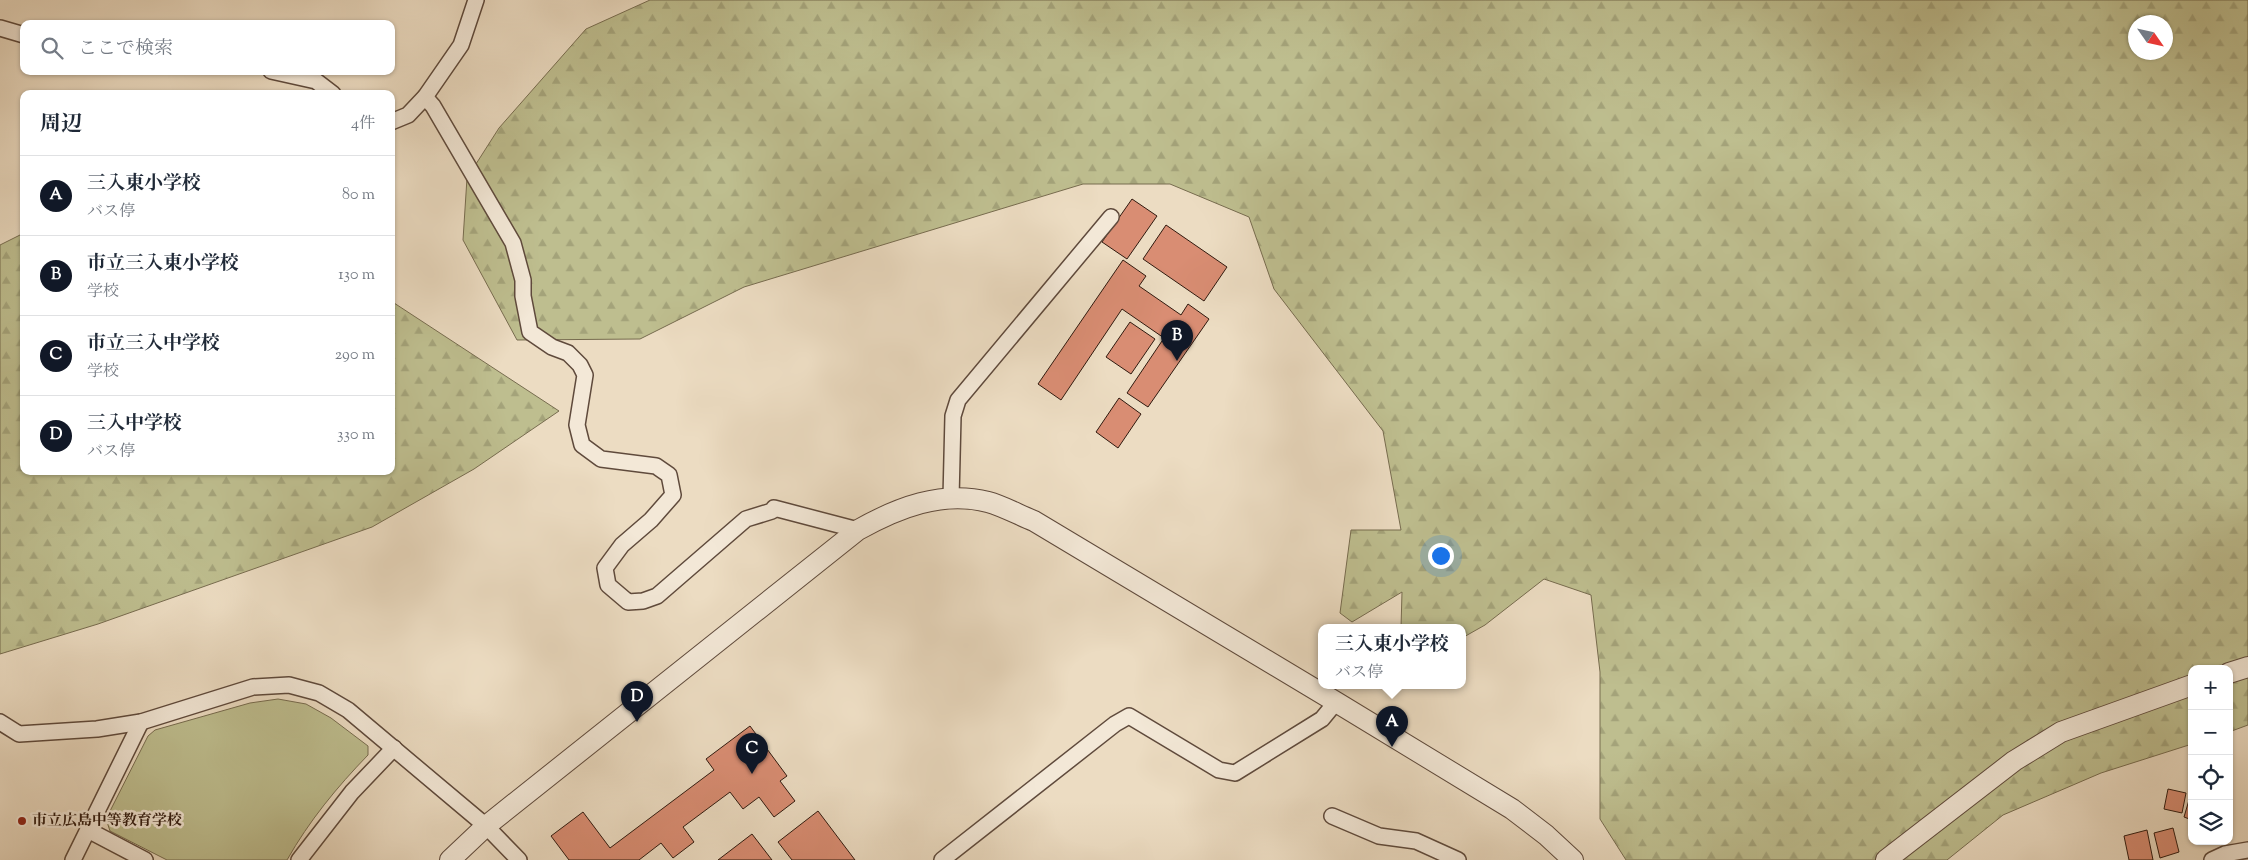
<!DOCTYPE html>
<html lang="ja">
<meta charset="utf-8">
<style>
:root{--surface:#fff;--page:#f2f2f3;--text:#1f2937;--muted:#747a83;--line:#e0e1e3;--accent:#111827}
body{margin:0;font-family:"Sorts Mill Goudy","Noto Serif JP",serif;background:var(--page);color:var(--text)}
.controls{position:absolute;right:15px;bottom:15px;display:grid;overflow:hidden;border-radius:10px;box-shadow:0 1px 4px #0004}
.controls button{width:45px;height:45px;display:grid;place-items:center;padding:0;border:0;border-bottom:1px solid var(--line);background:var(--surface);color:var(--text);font:25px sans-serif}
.compass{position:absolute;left:2128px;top:15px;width:45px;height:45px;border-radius:50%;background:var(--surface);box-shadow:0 1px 4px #0004;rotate:124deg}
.you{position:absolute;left:1440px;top:555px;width:18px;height:18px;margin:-12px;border:4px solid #fff;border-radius:50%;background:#1a73e8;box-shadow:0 0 0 8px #1a73e833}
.badge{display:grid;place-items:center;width:32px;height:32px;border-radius:50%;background:var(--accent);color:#fff;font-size:16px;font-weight:700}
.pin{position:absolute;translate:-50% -41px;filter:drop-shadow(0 1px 2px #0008)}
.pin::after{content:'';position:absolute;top:26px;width:18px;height:15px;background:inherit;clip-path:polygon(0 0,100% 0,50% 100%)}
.popup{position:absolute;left:1318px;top:624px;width:148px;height:65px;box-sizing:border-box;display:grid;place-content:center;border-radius:10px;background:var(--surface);filter:drop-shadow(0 1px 4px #0005);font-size:16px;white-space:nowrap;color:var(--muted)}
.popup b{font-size:19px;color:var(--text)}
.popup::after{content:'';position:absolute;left:50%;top:100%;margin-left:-10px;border:10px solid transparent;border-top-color:var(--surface)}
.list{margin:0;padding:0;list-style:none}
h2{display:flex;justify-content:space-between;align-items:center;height:65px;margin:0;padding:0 20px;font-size:21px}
h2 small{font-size:16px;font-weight:400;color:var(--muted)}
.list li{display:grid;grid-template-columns:32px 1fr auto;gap:15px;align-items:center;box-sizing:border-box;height:80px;padding:0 20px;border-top:1px solid var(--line)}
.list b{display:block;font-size:19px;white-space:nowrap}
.list p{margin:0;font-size:16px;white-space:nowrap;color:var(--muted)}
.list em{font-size:16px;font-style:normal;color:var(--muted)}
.icon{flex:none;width:28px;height:28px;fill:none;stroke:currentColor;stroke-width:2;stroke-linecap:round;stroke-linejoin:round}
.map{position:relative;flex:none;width:2248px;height:860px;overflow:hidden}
.search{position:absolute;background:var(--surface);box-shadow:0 1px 4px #0004;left:20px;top:20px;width:375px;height:55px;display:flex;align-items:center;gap:12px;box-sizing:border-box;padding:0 18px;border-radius:10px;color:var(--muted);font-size:19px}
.panel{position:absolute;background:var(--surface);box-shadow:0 1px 4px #0004;left:20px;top:90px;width:375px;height:385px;border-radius:10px}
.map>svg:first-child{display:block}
.green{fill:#bebe8f;stroke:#776c4f}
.forest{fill:url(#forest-firs);stroke:#776c4f;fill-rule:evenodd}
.building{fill:#d98d73;stroke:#301a0f}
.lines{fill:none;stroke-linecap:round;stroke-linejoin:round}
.minor-casing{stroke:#5f4a3c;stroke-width:18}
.tertiary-casing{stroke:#5f4a3c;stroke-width:22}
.minor{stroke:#f3e8d7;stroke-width:15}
.tertiary{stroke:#f3e8d7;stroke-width:20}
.poi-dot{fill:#8f2418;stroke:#f3e8d7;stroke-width:2}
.labels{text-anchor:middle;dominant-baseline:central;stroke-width:5;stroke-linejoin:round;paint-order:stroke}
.poi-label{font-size:15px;font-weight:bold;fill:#301a0f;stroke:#f3e8d7;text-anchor:start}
</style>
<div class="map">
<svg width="2248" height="860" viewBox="0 0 2248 860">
<defs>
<pattern id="forest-firs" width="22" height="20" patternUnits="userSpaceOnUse" patternTransform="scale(1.25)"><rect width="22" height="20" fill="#bebe8f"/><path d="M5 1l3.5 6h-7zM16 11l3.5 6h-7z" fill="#a4a37a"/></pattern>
</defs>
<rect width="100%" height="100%" fill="#ecdcc2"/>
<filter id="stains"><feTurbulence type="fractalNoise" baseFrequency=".004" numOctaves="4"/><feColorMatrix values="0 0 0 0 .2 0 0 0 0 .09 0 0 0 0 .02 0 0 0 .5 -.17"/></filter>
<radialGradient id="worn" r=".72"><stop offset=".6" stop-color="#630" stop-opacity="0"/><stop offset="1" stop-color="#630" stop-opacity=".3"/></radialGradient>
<path class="green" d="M278 699 306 704 331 718 368 746V755C337 787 309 821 287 860H167L110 831 106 819 148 736 155 730 250 703Z"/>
<g class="forest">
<path d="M650 0H2248V725L2229 732V669H2192V744L2101 773 2003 815 1947 860H1626L1600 819V672L1591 595 1544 579 1485 625 1462 638V628H1401L1402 592 1352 622 1340 613 1351 530H1401L1383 431 1274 289 1249 217 1170 184H1083L744 287 640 339 517 340 463 240 467 178 499 128 586 29ZM2136 22H2166V52H2136Z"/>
<path d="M24 233V471H391V301L559 411 474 469 372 527 98 624 0 654V245Z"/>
</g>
<g class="building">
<path d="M1132 199 1157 216 1127 259 1102 242Z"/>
<path d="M1166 225 1227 267 1204 301 1143 259Z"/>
<path d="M1123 260 1146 276 1139 286 1181 315 1188 304 1209 319 1148 407 1127 393 1164 338 1122 309 1061 400 1038 384Z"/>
<path d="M1130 322 1155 339 1131 374 1106 357Z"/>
<path d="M1119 398 1141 414 1118 448 1096 432Z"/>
<path d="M750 726 787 776 780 781 795 801 774 817 759 797 743 809 730 792 683 827 694 842 673 858 661 843 639 860H569L551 836 583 812 610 848 714 770 706 759Z"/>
<path d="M2168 789 2186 793 2182 813 2164 809Z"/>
<path d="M2189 800H2192V820L2184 817Z"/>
<path d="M818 811 855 860H792L778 842Z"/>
<path d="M2173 828 2179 852 2160 858 2154 833Z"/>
<path d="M2147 830 2153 860H2129L2124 836Z"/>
<path d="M752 834 772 860H718Z"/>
</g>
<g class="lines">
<g class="minor-casing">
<g id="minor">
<path d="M0 28 24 35"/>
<path d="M271 71 316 81 333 94"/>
<path d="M425 97 433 106 513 243 523 280V296L530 332 552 347 568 353 580 365 585 375 577 425 582 445 601 459 656 466 669 475 673 495 651 520 622 545 605 568 608 585 628 602 643 601 657 596 746 519 772 511 774 508 858 530"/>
<path d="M391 122 408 115 425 97 461 45 476 0"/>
<path d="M951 498 953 416 958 400 1111 217"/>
<path d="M0 722 19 734 97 729 141 722 253 687 289 685 319 693 348 710 486 826 519 860"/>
<path d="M1332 816 1379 836 1416 841 1458 860"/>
<path d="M88 830 145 860"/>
<path d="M73 860 141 722"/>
<path d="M299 860 352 792 394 748"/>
<path d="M942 860 1115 724 1129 716 1219 770 1235 773 1322 719 1336 702"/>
<path d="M2212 860 2225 854 2248 850"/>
</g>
</g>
<g class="tertiary-casing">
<g id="tertiary">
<path d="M2229 673 2248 667"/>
<path d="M450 860 486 826 858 530C897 508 942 490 988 502 1003 506 1019 515 1034 521L1336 702 1512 809 1546 835 1573 860"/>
<path d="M1886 860 2014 761 2061 732 2192 685"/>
</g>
</g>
<use href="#minor" class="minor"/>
<use href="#tertiary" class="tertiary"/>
</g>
<circle class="poi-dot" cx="22" cy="821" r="5"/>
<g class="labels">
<g class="poi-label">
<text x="32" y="821">市立広島中等教育学校</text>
</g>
</g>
<rect width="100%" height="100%" filter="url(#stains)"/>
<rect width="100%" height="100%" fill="url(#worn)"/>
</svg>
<div class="controls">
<button>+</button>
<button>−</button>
<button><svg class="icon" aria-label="locate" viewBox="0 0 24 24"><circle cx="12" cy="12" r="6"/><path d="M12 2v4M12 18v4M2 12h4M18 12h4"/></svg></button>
<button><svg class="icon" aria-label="layers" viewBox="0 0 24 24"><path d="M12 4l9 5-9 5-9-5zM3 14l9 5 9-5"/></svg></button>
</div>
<svg class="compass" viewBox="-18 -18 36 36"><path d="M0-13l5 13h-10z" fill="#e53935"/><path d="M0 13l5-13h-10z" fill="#747a83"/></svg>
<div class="you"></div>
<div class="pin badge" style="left:1392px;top:747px">A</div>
<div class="popup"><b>三入東小学校</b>バス停</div>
<div class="pin badge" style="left:1177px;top:361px">B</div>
<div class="pin badge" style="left:752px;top:774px">C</div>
<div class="pin badge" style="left:637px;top:722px">D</div>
<div class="search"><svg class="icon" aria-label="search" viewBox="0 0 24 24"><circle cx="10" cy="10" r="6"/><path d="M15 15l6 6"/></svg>ここで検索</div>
<section class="panel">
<h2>周辺<small>4件</small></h2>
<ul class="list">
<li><span class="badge">A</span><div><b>三入東小学校</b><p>バス停</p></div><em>80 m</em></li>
<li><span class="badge">B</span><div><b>市立三入東小学校</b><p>学校</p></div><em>130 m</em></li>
<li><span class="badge">C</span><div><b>市立三入中学校</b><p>学校</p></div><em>290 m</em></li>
<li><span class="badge">D</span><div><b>三入中学校</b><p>バス停</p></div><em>330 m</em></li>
</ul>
</section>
</div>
